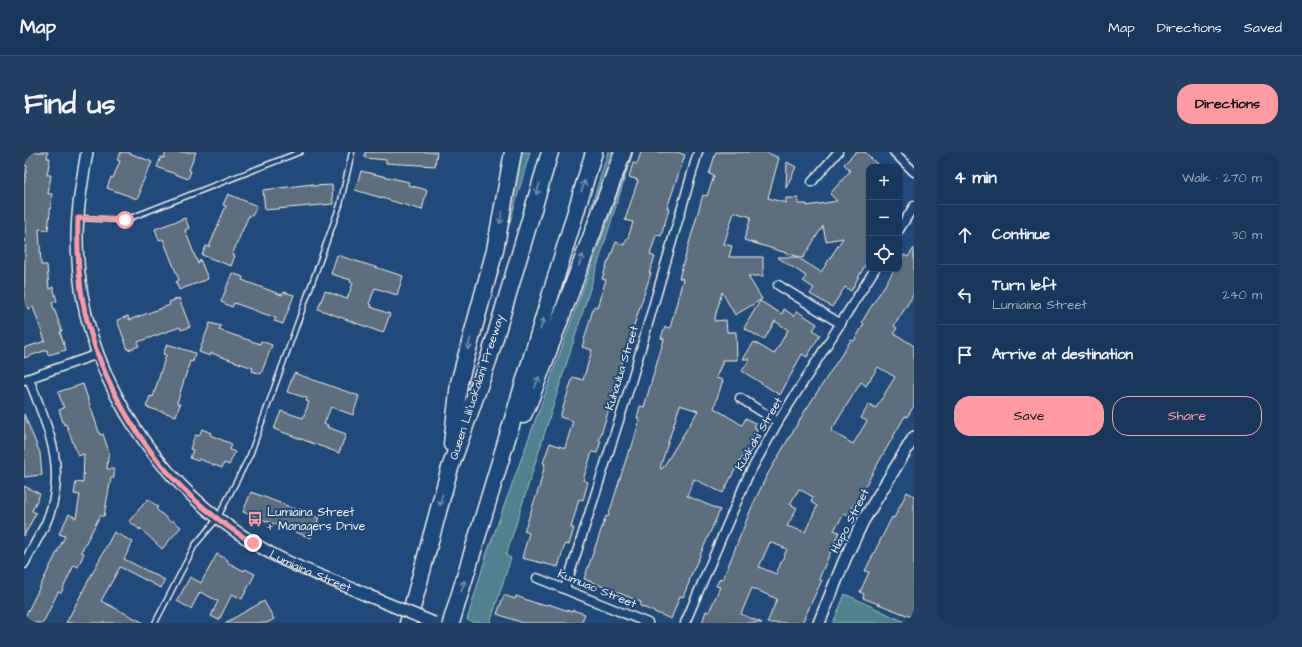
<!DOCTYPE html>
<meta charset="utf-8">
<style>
:root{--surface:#17385c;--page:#203f62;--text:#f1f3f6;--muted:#9eacbb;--line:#365272;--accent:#ff9aa2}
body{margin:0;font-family:"Architects Daughter",sans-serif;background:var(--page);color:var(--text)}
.controls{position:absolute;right:12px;top:12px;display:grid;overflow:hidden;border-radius:8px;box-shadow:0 1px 3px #0004}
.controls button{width:36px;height:36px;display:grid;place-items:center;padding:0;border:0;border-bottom:1px solid var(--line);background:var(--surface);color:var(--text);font:20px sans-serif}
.stop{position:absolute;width:12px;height:12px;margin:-9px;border:3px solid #ff9aa2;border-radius:50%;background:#fff}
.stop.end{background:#ff9aa2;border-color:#fff;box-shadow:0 1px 4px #0008}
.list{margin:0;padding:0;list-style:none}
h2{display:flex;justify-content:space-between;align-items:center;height:52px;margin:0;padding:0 16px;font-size:17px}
h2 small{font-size:13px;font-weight:400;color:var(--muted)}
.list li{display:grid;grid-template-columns:26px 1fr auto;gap:12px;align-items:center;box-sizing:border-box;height:60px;padding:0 16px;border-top:1px solid var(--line)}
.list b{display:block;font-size:15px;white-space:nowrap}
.list p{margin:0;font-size:13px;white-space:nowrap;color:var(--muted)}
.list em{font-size:13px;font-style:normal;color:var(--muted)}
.actions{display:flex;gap:8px;padding:12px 16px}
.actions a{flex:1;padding:9px 0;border:1px solid var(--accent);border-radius:16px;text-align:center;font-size:14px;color:var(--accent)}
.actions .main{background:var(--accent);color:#111}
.icon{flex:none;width:22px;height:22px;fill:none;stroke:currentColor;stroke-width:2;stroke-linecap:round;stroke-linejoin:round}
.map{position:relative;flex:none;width:890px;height:471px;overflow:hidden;border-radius:16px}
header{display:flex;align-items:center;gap:24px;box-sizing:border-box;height:56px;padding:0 20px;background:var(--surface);border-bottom:1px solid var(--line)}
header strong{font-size:19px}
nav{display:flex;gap:22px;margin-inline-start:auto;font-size:14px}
.intro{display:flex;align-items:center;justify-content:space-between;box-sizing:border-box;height:96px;padding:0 24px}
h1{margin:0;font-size:28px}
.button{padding:10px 18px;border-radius:16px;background:var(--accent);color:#111;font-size:14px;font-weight:700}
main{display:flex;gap:24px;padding:0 24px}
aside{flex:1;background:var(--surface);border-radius:16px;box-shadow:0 1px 3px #0004}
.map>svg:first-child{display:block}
.green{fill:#50828e;stroke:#a2babb}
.building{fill:#5c6e7d;stroke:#f4f1e8;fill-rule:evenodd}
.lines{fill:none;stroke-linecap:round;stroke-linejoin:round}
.service-casing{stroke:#f4f1e8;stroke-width:7}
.minor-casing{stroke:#f4f1e8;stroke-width:11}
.tertiary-casing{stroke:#f4f1e8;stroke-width:14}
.secondary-casing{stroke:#f4f1e8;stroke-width:15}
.motorway-casing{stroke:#f4f1e8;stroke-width:19}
.service{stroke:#1f4a7a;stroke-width:4}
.minor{stroke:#1f4a7a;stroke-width:8}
.tertiary{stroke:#1f4a7a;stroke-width:11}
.secondary{stroke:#1f4a7a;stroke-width:12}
.motorway{stroke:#1f4a7a;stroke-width:16}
.tertiary-bridge-casing{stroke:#f4f1e8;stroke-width:14;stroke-linecap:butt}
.tertiary-bridge{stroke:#1f4a7a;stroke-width:11}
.oneway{stroke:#748da6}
.route{stroke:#ff9aa2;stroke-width:5}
.labels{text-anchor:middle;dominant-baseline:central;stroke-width:4;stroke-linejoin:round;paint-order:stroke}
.street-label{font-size:12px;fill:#f4f1e8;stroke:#1f4a7a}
.poi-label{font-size:12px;fill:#f4f1e8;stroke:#1f4a7a;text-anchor:start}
</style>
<header>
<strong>Map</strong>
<nav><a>Map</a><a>Directions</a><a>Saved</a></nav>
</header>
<div class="intro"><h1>Find us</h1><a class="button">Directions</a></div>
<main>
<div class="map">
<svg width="890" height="471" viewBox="0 0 890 471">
<rect width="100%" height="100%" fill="#1f4a7a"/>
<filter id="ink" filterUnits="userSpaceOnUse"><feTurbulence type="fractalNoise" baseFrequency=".025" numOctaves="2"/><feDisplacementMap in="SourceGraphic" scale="8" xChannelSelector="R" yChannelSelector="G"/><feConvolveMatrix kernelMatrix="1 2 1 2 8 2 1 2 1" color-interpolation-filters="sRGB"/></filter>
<g filter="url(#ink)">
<g class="green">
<path d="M492 0H506L477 101Z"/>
<path d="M584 0H591L566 58Z"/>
<path d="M609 0 482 404 487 406 466 471H450L443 468 463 401Z"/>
<path d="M821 442 883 471H809Z"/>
</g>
<g class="building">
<path d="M2 0H24L23 6H26L23 23H27L24 42H28L24 78 15 77 17 113H23L25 137 29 135 33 149 28 151 38 179 36 180 42 198 24 203 23 198 0 206V196L21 189 9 155 4 157 0 146 2 68H0V33L3 14 0 13V10Z"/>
<path d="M97 0H103L128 10 115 38 117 39 113 47 83 36 87 25 89 26 96 9 93 8Z"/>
<path d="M142 0H172L165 18 167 19 164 27 133 15 137 5 140 6Z"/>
<path d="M341 0H413L411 14 362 11V8L341 6Z"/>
<path d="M617 0H653L661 3 643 56 645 57 637 84 632 83 626 103 631 105 625 121H627L595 220H596L590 242 575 288 577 289 573 301 568 300 559 328 564 330 559 348 555 347 547 376H550L545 393 541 392 534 415 498 406 505 381 500 379 515 336 521 312 519 311 526 291 541 296 549 269 536 265 549 225 559 228 568 198 558 195 570 154 573 155 582 128 578 127 584 109H585L592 90 600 93 603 86H604L609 70 601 68 614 28 605 25 609 11 613 12Z"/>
<path d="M692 0H742L755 6 744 46 762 51V46H774V52H783V54L813 49 806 42 826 19 820 12 832 0H841L856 15H845V106L827 139 821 135 808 155 786 142 790 136 779 129 782 124 753 105H773L797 120 819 86 802 89 799 74 779 106 720 88 727 65 710 60 700 92 708 94 705 105H739V124H724L738 147 711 163 698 140 690 169 702 168 703 180H712L713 208H698V213H697L692 226 699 228 690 256 718 273 722 266 732 272 730 275 734 277 731 282 734 284 714 312 699 341 670 327 663 344 696 358 665 428H666L659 445 656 444 647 467 616 454 617 450 560 427 582 364 584 365 605 298H607L616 267 613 266 616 254 620 255 640 187 637 186 641 175 646 176 659 127 655 126 679 43 683 44 690 24 685 22ZM656 253 674 259 638 317 636 316Z"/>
<path d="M763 10 772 15 762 36Z"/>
<path d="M337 19 385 30 384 33 403 38 398 58 331 38Z"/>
<path d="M288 32V34L308 33 309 52 241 58 239 38Z"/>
<path d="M204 42 233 54 228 64 225 63 208 103 211 104 207 114 178 103 182 94 185 95 202 54 199 53Z"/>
<path d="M161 66 165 76 161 78 174 112 176 107 184 127 155 138 152 130 155 128 139 87 135 88 131 77Z"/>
<path d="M890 96V142L870 174 873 176 870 181 890 194V254L883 265 881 264 840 336 841 337 835 348H833L824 363 821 361 810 378 815 380 795 427 798 428 778 471H743L753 447 728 436 717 462 738 471H678L682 459 685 460 696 435 692 434 696 426 699 427 727 357 742 325 781 259 827 188 830 189 840 172 838 170 845 158 871 117H875V110L880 103 884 105ZM854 215 871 225 852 256 845 252 837 266 843 269 829 292 807 279 837 230 842 234ZM775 337 789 345 787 350 793 354 781 380 763 374 773 356 766 352ZM746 390 763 397 752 422 735 415Z"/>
<path d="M313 103 379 124 373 143 351 136 345 152 348 153 347 155 366 162 359 181 294 157 301 139 323 147 329 131 326 130 327 128 307 122Z"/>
<path d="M208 121 219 125 218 128 258 143 260 140 270 143 259 172 250 169 252 166 210 151 208 155 197 150Z"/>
<path d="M155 146 166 175 157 178 156 175 114 190 115 194 104 198 93 168 104 164 105 168 146 153 145 150Z"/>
<path d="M736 149 758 162 760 157 770 164 773 159 793 172 789 178 796 183 783 205 778 202 756 243 718 219 726 207H719L730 190 750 202 764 178 751 169 740 188 720 176Z"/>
<path d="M186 171 197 174 195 178 236 192 237 189 248 193 237 222 228 219 229 216 187 201 186 204 175 200Z"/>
<path d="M143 192 171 201 169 210 166 209 153 251 156 252 152 264 122 255 126 244 129 245 142 203 139 202Z"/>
<path d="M270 221 335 244 329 263 307 255 300 272 304 273 303 275 322 282 315 301 250 277 257 259 279 266 285 250 282 249 283 246 263 240Z"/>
<path d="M59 232 76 283 79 282 86 303 84 304 83 317H90V326H87L80 364H76L57 400 60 401 54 415 50 413 37 441 34 440 19 471H0V467L41 384 35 382 45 362 52 366 56 343 50 342 52 330 59 331 60 302 54 304 42 272 40 273 35 258 40 256 34 240Z"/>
<path d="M0 262 16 301 18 323 0 325Z"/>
<path d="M178 277 187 281 186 283 208 292 206 298 211 300 205 313 200 311 198 316 175 307 174 309 166 306 169 298 166 297 171 283 175 284Z"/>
<path d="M0 334 16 342 8 359 12 361 0 384Z"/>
<path d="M227 340 295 366 287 386 219 360Z"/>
<path d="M883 340 890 344V466L839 446 840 442 836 440 845 420 841 419 868 365 870 366Z"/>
<path d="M124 347 134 355 132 357 147 370 148 368 157 375 138 397 116 376V378L105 369Z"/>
<path d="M90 380 109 390 100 407 141 428 137 436 96 415 77 449 120 471H42Z"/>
<path d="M193 402 204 408 203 410 220 419 221 417 231 422 218 447 208 442 195 468 187 464 194 449 176 440 167 457 153 449 166 425 177 431Z"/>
<path d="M480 443 491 447 492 444 517 453 518 452 523 453 524 452 548 460 549 458 561 462 557 471H499L473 462Z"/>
<path d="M240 449 250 467 243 471H201Z"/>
</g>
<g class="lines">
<g class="service-casing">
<g id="service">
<path d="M56 66 101 68 276 0"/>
<path d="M131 471 171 393 193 367 226 303 316 53 328 0"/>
</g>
</g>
<g class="minor-casing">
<g id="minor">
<path d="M870 0 890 20"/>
<path d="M788 30 814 0"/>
<path d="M875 78 890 54"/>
<path d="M754 133 817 172"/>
<path d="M0 228 74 202"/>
<path d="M716 246 754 270"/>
<path d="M0 412C7 398 15 385 22 371 45 318 24 277 5 227"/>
<path d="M513 426 624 471"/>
<path d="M541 437 606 234 674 0"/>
<path d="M661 471 724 324 754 270 851 117"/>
</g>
</g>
<g class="tertiary-casing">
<g id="tertiary">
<path id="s1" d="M63 0C58 29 53 57 53 87 54 212 124 325 228 390 260 411 297 424 332 438"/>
<path d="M795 471 821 407 839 369 890 285"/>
</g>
</g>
<g class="secondary-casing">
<path id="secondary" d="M332 438 345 444"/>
</g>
<g class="motorway-casing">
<g id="motorway">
<path d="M499 263 506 248 599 0"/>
<path d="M428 292 435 231 471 98 489 0"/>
<path d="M384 471 425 319 465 206 526 0"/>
<path d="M427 471 570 0"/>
</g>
</g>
<use href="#service" class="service"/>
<use href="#minor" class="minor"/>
<use href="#tertiary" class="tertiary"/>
<use href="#secondary" class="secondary"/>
<use href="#motorway" class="motorway"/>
<g class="tertiary-bridge-casing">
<path id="tertiary-bridge" d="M345 444 410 471"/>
</g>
<use href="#tertiary-bridge" class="tertiary-bridge"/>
</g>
<defs><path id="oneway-shaft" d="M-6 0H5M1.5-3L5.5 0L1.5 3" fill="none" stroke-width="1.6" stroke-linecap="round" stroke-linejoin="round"/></defs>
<g class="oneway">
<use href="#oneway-shaft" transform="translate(559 34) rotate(-73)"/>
<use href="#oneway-shaft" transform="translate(514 37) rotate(108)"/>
<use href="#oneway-shaft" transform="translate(477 66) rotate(102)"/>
<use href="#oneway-shaft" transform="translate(557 108) rotate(-70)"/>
<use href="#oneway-shaft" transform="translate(518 172) rotate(-73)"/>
<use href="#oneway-shaft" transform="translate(445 192) rotate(105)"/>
<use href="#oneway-shaft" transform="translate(513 230) rotate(-70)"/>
<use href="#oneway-shaft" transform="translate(417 348) rotate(105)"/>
<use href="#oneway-shaft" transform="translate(439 434) rotate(-73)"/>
</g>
</g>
<g class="lines" filter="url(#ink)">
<path class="route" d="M101 68 54 66C53 100 54 135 63 168 83 245 130 319 194 367 205 376 217 383 229 391"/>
</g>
<defs>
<g id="bus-bare" transform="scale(1.2)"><path d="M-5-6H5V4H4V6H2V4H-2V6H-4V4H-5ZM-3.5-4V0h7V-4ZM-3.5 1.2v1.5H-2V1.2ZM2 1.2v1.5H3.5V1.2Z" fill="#ff9aa2" stroke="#1f4a7a" stroke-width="2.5" paint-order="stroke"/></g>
</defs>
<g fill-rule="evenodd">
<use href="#bus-bare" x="231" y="367"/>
</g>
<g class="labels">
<g class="street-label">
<text transform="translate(598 216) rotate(-73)">Kuhaulua Street</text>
<text transform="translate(453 235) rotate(-72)">Queen Liliʻuokalani Freeway</text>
<text transform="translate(735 282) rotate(-60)">Kuakahi Street</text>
<text transform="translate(826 369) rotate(-63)">Hiapo Street</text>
<text stroke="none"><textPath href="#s1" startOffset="518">Lumiaina Street</textPath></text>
<text transform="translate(573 437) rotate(22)">Kumuao Street</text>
</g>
<g class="poi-label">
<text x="243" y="360">Lumiaina Street<tspan x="243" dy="14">+ Managers Drive</tspan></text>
</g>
</g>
</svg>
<div class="controls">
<button>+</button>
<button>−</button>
<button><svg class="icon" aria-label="locate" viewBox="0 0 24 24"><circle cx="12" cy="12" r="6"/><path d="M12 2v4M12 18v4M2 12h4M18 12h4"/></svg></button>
</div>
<div class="stop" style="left:101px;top:68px"></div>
<div class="stop end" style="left:229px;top:391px"></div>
</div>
<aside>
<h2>4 min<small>Walk · 270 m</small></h2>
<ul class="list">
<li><svg class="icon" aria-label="ahead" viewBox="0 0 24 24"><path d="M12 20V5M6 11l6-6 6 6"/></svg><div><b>Continue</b></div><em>30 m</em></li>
<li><svg class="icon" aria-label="left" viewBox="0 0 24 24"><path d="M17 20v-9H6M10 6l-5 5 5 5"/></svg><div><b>Turn left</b><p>Lumiaina Street</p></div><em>240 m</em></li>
<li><svg class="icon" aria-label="arrive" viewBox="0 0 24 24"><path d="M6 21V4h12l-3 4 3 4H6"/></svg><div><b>Arrive at destination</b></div></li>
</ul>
<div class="actions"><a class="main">Save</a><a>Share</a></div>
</aside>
</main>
